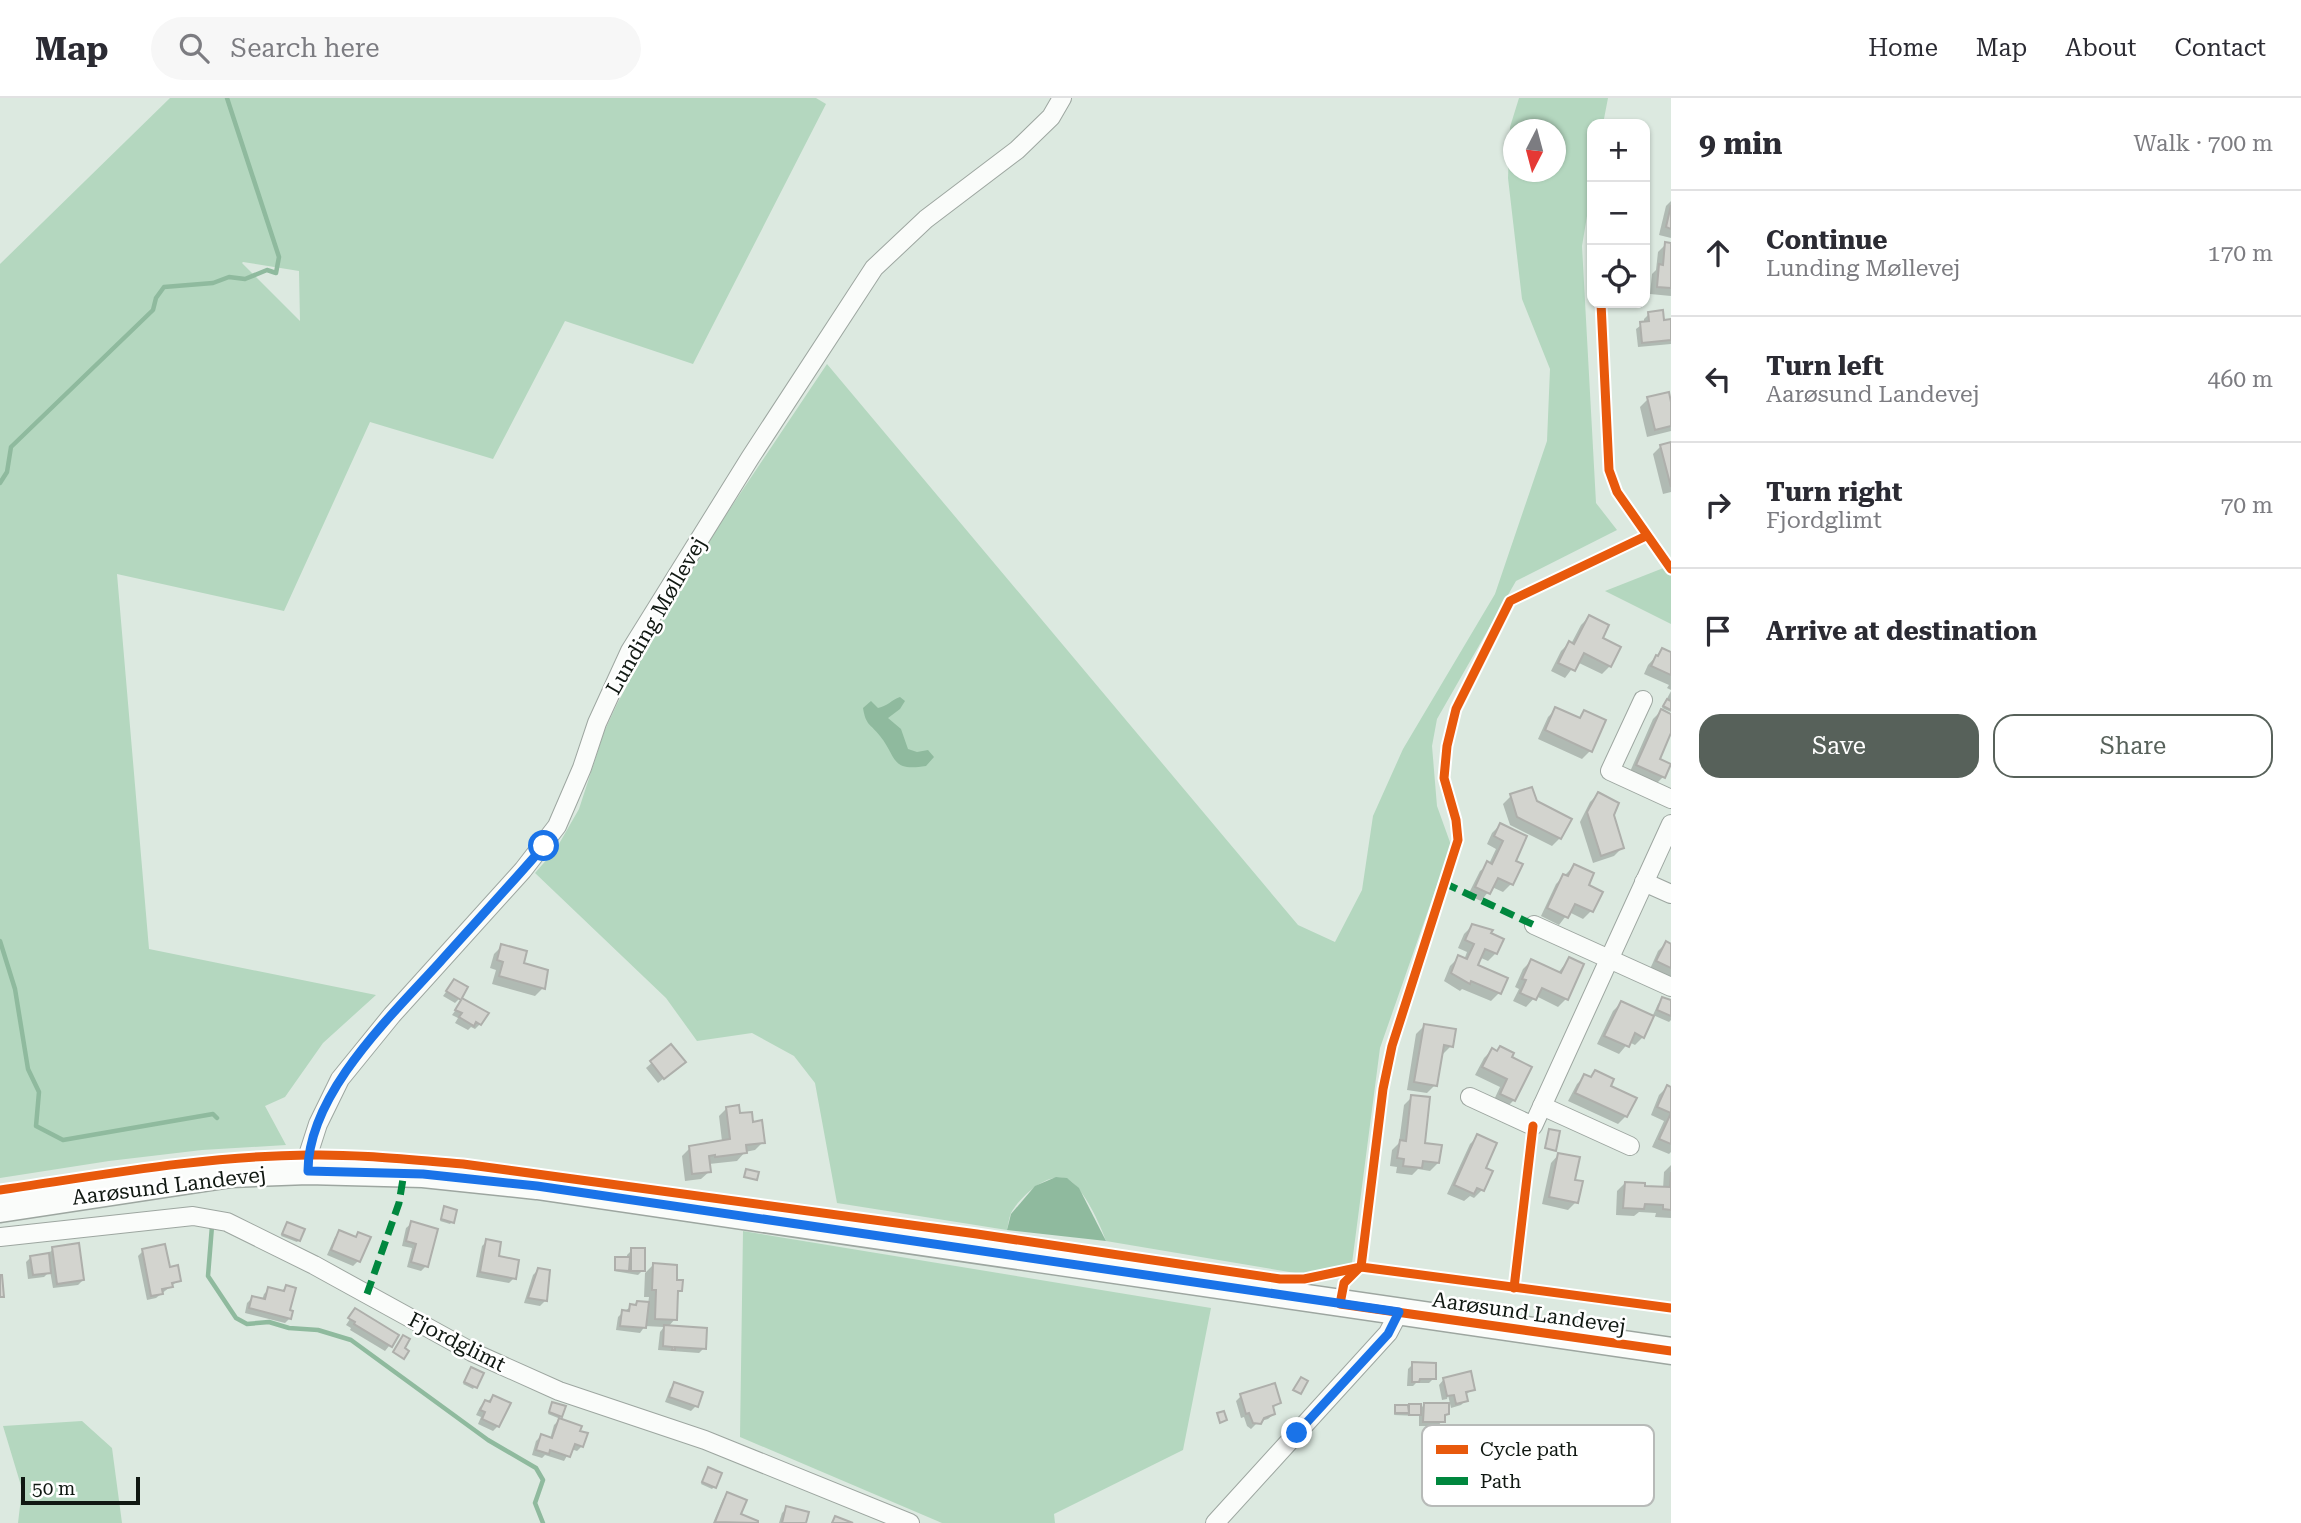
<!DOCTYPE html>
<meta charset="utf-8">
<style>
:root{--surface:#fff;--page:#f7f7f7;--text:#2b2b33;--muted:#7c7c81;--line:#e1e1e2;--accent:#57615a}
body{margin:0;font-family:"Roboto Serif",serif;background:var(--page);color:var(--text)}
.controls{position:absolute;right:21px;top:21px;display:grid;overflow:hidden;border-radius:14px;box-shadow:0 2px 5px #0004}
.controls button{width:63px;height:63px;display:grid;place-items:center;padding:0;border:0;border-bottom:2px solid var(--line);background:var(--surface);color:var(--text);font:35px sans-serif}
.compass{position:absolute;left:1503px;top:21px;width:63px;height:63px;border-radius:50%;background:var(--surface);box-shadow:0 2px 5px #0004;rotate:186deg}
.scale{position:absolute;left:21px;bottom:18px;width:119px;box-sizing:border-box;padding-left:7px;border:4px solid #101812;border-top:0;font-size:19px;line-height:24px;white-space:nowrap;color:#101812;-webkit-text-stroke:5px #fff;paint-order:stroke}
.stop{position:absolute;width:21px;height:21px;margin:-16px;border:5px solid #1a73e8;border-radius:50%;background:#fff}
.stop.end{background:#1a73e8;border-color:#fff;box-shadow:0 2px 7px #0008}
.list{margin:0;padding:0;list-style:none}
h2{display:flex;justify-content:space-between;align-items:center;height:91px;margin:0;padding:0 28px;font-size:30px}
h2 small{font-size:23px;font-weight:400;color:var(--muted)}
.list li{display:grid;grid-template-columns:46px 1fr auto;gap:21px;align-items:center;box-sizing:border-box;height:126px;padding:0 28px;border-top:2px solid var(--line)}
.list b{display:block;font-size:26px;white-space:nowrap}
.list p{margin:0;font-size:23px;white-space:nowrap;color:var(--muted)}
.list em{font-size:23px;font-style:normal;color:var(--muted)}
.actions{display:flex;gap:14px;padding:21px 28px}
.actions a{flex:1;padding:16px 0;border:2px solid var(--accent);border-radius:21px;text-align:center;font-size:24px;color:var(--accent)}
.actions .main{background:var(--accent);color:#fff}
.icon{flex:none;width:38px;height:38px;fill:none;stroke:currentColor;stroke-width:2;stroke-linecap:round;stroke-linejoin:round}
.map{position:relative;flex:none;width:1671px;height:1425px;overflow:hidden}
header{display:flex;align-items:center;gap:42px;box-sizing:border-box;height:98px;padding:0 35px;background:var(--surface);border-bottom:2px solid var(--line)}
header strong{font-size:33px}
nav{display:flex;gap:38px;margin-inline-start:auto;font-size:24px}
.search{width:490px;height:63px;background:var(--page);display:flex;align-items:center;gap:18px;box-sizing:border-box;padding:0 24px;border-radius:38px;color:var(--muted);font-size:26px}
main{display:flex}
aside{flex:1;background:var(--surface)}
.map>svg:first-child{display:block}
.green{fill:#b4d7bf;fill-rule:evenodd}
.water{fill:#8fba9e}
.shadow{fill:#0003}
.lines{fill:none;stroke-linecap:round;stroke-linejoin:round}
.stream{stroke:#8fba9e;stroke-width:4.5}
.building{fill:#d3d4cf;stroke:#aeafab;stroke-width:2}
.street-casing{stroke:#9da6a0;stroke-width:20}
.secondary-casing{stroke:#9da6a0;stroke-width:29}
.street{stroke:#fafcfa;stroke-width:18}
.secondary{stroke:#fafcfa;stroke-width:26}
.quiet{stroke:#00873e;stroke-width:7;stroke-dasharray:14 7;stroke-linecap:butt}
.cycleway-casing{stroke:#fff;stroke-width:13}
.cycleway{stroke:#e8590c;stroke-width:9}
.route{stroke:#1a73e8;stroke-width:9}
.labels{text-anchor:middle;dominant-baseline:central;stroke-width:5;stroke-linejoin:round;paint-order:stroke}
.street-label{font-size:21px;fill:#101812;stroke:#fff}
.key{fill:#fff;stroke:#b7bab8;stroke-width:2}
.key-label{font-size:19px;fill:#101812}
</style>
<header>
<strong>Map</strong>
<div class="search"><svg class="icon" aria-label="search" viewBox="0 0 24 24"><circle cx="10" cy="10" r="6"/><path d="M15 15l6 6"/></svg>Search here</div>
<nav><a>Home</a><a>Map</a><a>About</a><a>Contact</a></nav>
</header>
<main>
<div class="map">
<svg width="1671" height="1425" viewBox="0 0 1671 1425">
<rect width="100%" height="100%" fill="#dce9e0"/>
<g class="green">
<path d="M170 0H816L826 6 693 266 565 223 493 361 370 324 284 513 117 476 149 851 376 897 323 945 285 999 265 1008 286 1047 202 1052 109 1063 0 1080V166ZM243 164 299 173 300 223 242 165Z"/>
<path d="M1519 0H1608L1603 26H1592V88L1582 148 1596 405 1617 432 1516 483 1437 621 1432 648 1437 708 1451 747 1380 950 1351 1173 1301 1176 1106 1143C1100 1126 1084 1091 1069 1082 1049 1071 1020 1099 1011 1115 1009 1120 1008 1127 1007 1132L837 1105 815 985 794 958 752 935 697 943 666 900 535 775 556 751 579 711 604 634 617 606 695 463 827 266 1298 827 1335 844 1362 792 1373 718 1403 651 1495 496 1547 343 1550 271 1522 201 1508 80 1510 29ZM1514 32H1556V74H1514Z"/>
<path d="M1671 467V526L1605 493Z"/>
<path d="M743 1133 1211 1210 1183 1352 1054 1416 1055 1425H942L740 1339Z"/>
<path d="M82 1323 112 1350 122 1425H18L22 1391 3 1328Z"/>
</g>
<g class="water">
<path d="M900 599 905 603 900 611 888 620 901 631 908 651 917 654 928 652 934 659 926 668C890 674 897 659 880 638 870 625 866 628 863 610L871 603 878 610C888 608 891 602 900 599Z"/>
<path d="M1056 1079 1067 1080 1079 1090 1106 1143 1007 1132 1011 1116 1035 1088Z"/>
</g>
<g class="shadow">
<path d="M1671 103V140L1659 137 1666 108Z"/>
<path d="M1666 146 1671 147V198L1650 196 1652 176 1656 172 1658 154Z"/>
<path d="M1649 216 1662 224 1671 223V246L1638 249 1636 231 1644 225V221Z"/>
<path d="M1648 301 1671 306V333L1647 339 1640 309Z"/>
<path d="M1671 346V394L1663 396 1653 356 1661 348Z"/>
<path d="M1589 519 1601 541 1610 568 1602 576 1577 564 1565 580 1551 573 1561 553 1569 545 1571 546 1581 527Z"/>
<path d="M1662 552 1671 556V592L1667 590 1669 587 1644 576 1648 567Z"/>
<path d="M1671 593V614L1662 610Z"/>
<path d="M1556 611 1578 621 1584 614 1590 653 1582 661 1538 641 1548 619Z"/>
<path d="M1661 613 1671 618V631L1657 662 1669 667 1663 679 1655 687 1629 676 1653 621Z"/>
<path d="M1598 696 1612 717 1622 750 1614 758 1593 765 1580 724 1590 704Z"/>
<path d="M1511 698 1560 740 1552 748 1510 727 1503 706Z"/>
<path d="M1500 727 1513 764 1521 767 1511 786 1503 794 1492 789 1481 803 1468 797 1480 773 1489 766 1496 751 1487 746 1492 735Z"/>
<path d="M1574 768 1586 788 1591 813 1583 821 1569 814 1559 827 1541 818 1556 786Z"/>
<path d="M1472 828 1496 855 1488 863 1479 859 1475 868 1499 895 1491 903 1462 891 1460 893 1444 883 1450 868 1458 860 1464 862 1467 854 1458 850 1464 836Z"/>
<path d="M1666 845 1671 846V881L1650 871 1658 853Z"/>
<path d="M502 848 543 890 535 898 492 886 496 872 490 870 494 856Z"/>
<path d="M1569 861 1566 901 1558 909 1536 898 1526 909 1513 903 1519 891 1515 889 1523 871 1531 863 1558 875Z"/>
<path d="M454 883 460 900 455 905 443 898Z"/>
<path d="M1663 901 1671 904V922L1669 924 1653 917 1658 906Z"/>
<path d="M463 902 480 926 475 931 471 929 468 932 455 925 458 920 452 917Z"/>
<path d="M1621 905 1643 939 1635 947 1629 944 1619 956 1597 946 1613 913Z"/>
<path d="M1424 928 1451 948 1443 956H1440L1435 987 1427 995 1407 992 1416 936Z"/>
<path d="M671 948 679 968 658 985 646 970Z"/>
<path d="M1500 950 1510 960 1514 1002 1506 1010 1493 1004 1500 989 1475 977 1484 960 1492 952 1496 954Z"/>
<path d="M1595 974 1626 1018 1618 1026 1568 1003 1577 986 1585 978 1589 980Z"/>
<path d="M1667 989 1671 991V1054L1669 1056 1652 1049 1664 1023 1651 1017 1659 997Z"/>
<path d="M1412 999 1423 1047 1438 1065 1430 1073 1418 1071 1412 1077 1396 1075 1397 1069 1390 1068 1392 1052 1399 1045 1404 1007Z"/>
<path d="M727 1010 738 1017 763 1044 755 1052 745 1054 737 1063 709 1066 710 1073 701 1081 685 1083 682 1058 690 1050 722 1043 719 1018Z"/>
<path d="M1478 1038 1484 1071 1482 1092 1474 1100 1470 1098 1464 1103 1447 1096 1470 1046Z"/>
<path d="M1559 1056 1573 1083 1576 1104 1568 1112 1542 1106 1551 1065Z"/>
<path d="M1671 1067V1120L1655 1119 1656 1115 1639 1114 1634 1118 1616 1117 1617 1093 1625 1085 1644 1090 1663 1091 1664 1074Z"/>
<path d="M445 1110 452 1124 450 1126 440 1123Z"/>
<path d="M412 1125 426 1168 421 1173 407 1169 412 1150 402 1148 406 1130Z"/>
<path d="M286 1128 299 1142 297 1144 281 1138Z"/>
<path d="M340 1134 354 1140 358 1136V1163L353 1168 327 1157 335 1139Z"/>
<path d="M487 1143 497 1159 514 1180 509 1185 476 1179 482 1148Z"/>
<path d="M53 1151 83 1182 78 1187 53 1190 50 1173 44 1179 28 1181 26 1164 31 1159 48 1156Z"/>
<path d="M632 1152 643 1172 638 1177 614 1173V1163L616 1161H627V1157Z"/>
<path d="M143 1153 168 1171 179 1182 156 1200 147 1202 138 1158Z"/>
<path d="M653 1167 675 1183 681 1192 676 1196 675 1221 668 1229 704 1250 699 1255 658 1252 660 1234 664 1229 645 1228 640 1235 616 1232 618 1219 623 1214 637 1205 648 1206 649 1199H644L645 1175Z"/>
<path d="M538 1172 545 1203 540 1208 524 1205 533 1177Z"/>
<path d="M286 1189 290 1220 285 1225 245 1215 247 1205 252 1200 262 1202 264 1196 269 1191 281 1194Z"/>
<path d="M354 1215 397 1238 385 1253 350 1232 351 1230 346 1227Z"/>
<path d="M1413 1266 1434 1280 1429 1285H1416L1413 1288H1407L1408 1271Z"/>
<path d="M470 1273 481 1276 473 1291 463 1286Z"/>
<path d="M1444 1281 1473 1291 1465 1297 1466 1302 1461 1307 1451 1310 1448 1297 1447 1301 1442 1302 1439 1287Z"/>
<path d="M675 1286 696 1308 691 1313 665 1304 670 1291Z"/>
<path d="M1241 1298 1279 1305 1272 1310 1274 1316 1268 1321 1258 1324 1251 1331 1247 1328 1244 1319 1241 1320 1236 1303Z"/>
<path d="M493 1299 498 1328 493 1333 478 1326 481 1319 476 1317 480 1309Z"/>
<path d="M553 1306 560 1318 558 1320 548 1316Z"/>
<path d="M1424 1307 1447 1316 1438 1328H1419V1318L1394 1317 1396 1309 1419 1308V1312Z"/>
<path d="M559 1322 578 1334 582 1348 577 1353 571 1351 564 1363 545 1357 542 1360 532 1357 536 1343 541 1338 550 1341 554 1327Z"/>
<path d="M708 1372 714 1389 712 1391 701 1386Z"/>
<path d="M728 1396 739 1417 756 1425H713L723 1401Z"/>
<path d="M787 1410 805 1425H779L782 1415Z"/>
</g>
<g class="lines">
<g class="stream">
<path d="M0 385 7 374 11 349 153 212 156 200 164 189 213 185 229 179 245 181 267 172 276 175 279 159 227 0"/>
<path d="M0 843 15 891 28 971 39 994 36 1028 63 1042 213 1016 217 1020"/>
<path d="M212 1128 208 1178 236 1220 247 1226 269 1224 289 1230 318 1232 351 1242 488 1342 536 1370 543 1382 535 1405 543 1425"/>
</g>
</g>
<g class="building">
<path d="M1671 107V131L1666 129Z"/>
<path d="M1665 144 1671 145V190L1657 189 1659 166 1663 167Z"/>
<path d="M1663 212 1664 222 1671 221V242L1642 245 1640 224 1649 223 1648 214Z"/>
<path d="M1669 294 1671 304V328L1655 332 1647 299Z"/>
<path d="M1671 344V389L1660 347Z"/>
<path d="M1589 517 1609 527 1603 540 1621 549 1611 569 1584 555 1575 573 1558 565 1569 543 1574 546Z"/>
<path d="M1662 550 1671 554V577L1651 568 1656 557 1658 558Z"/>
<path d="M1667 601 1671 603V612L1663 608Z"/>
<path d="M1555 609 1580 620 1584 612 1606 622 1592 654 1545 632Z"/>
<path d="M1661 611 1671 616V635L1660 661 1671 666 1665 680 1636 667Z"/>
<path d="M1532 689 1537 703 1572 721 1561 741 1517 719 1510 696Z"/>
<path d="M1598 694 1619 705 1614 717 1624 750 1601 758 1587 714Z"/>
<path d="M1500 725 1527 738 1516 763 1523 766 1513 787 1498 780 1490 796 1475 789 1487 763 1492 766 1503 743 1494 738Z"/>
<path d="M1574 766 1594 775 1589 787 1603 794 1593 814 1575 806 1568 820 1547 810 1563 776 1568 778Z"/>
<path d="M1472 826 1493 832 1491 835 1504 841 1497 856 1485 851 1478 867 1508 880 1501 896 1471 883 1470 886 1451 875 1458 857 1467 861 1474 846 1465 842Z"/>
<path d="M1666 843 1671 846V870L1656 863Z"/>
<path d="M501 846 527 853 524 865 548 872 545 891 499 878 503 864 497 862Z"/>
<path d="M1569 859 1584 866 1568 902 1542 890 1536 902 1520 895 1526 882 1522 881 1531 861 1561 875Z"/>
<path d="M454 881 468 889 462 900 489 915 481 927 476 924 474 928 459 919 462 915 455 912 461 902 446 893Z"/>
<path d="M1662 899 1671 902V918L1657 912Z"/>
<path d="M1621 903 1654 918 1644 940 1635 935 1629 949 1604 938Z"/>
<path d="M1424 926 1456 931 1453 949 1444 947 1437 988 1414 984Z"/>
<path d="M671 946 686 964 664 981 650 963Z"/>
<path d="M1500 948 1514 955 1512 959 1532 969 1515 1003 1500 996 1507 981 1482 969 1492 950 1497 953Z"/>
<path d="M1595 972 1614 981 1611 988 1637 1000 1627 1019 1575 995 1584 976 1591 979Z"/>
<path d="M1667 987 1671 989V1046L1659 1041 1671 1015 1657 1009Z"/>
<path d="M1411 997 1430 999 1425 1045 1442 1047 1439 1065 1423 1063 1422 1070 1403 1068 1404 1061 1397 1060 1400 1042 1406 1043Z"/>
<path d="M739 1007 740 1015 752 1014 753 1024 762 1022 765 1045 746 1047 747 1055 715 1059V1057L709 1058 711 1074 692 1076 689 1048 730 1041 726 1009Z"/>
<path d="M1549 1031 1560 1033 1556 1053 1545 1050Z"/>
<path d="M1477 1036 1497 1045 1486 1070 1493 1073 1484 1093 1477 1090 1474 1096 1454 1087Z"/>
<path d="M1558 1055 1580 1059 1575 1082 1583 1083 1578 1105 1549 1099Z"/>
<path d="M746 1071 759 1074 757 1082 744 1079Z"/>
<path d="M1671 1074V1112L1663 1111V1107L1645 1106 1644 1111 1623 1110 1625 1084 1645 1085V1088L1670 1089Z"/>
<path d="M444 1108 457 1112 454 1125 441 1121Z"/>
<path d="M411 1123 438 1131 428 1169 411 1164 416 1146 406 1143Z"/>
<path d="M287 1124 305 1131 300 1143 282 1136Z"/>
<path d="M339 1132 356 1139 358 1134 371 1139 360 1164 331 1152Z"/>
<path d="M486 1141 501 1144 499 1158 519 1162 516 1181 480 1174Z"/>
<path d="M79 1145 84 1182 57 1186 52 1149Z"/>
<path d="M165 1146 170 1169 178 1167 181 1183 172 1185 173 1189 162 1191 163 1196 151 1198 142 1151Z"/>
<rect x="631" y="1150" width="14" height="23"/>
<path d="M49 1155 51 1175 33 1177 30 1158Z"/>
<path d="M615 1159H630L629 1173 615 1172Z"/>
<path d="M653 1165 677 1167V1182H683L682 1193H678L677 1222 655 1221 656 1192H652Z"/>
<path d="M538 1170 550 1172 547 1203 528 1200Z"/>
<path d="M0 1177H2L4 1199H0Z"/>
<path d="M286 1187 296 1190 290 1212 293 1213 291 1221 249 1210 252 1198 265 1201 268 1189 284 1193Z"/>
<path d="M637 1203 649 1204 646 1230 620 1228 622 1212 629 1213 630 1206 636 1207Z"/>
<path d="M355 1210 399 1237 392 1249 354 1226 355 1224 348 1220Z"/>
<path d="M664 1227 707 1230 706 1251 675 1249V1252H672L673 1249 663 1248Z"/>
<path d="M403 1237 410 1241 405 1250 409 1253 404 1261 393 1254Z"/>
<path d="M1412 1264 1436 1265V1281H1420L1419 1284H1412Z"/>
<path d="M471 1269 484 1275 477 1290 464 1284Z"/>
<path d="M1471 1273 1475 1292 1466 1294 1468 1303 1456 1306 1454 1297 1447 1298 1443 1280Z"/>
<path d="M1301 1279 1308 1283 1301 1296 1293 1292Z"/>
<path d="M674 1284 703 1294 698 1309 669 1299Z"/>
<path d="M1275 1285 1281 1305 1273 1308 1275 1316 1264 1320 1261 1326 1253 1325 1249 1315 1246 1316 1240 1296Z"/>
<path d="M493 1297 511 1305 499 1329 482 1321 485 1314 480 1312 485 1302 490 1304Z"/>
<path d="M552 1304 566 1308 562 1319 549 1314Z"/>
<path d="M1424 1305H1449V1316L1445 1317V1324H1423Z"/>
<rect x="1409" y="1306" width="12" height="11"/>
<path d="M1395 1307H1408L1409 1315H1395Z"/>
<path d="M1224 1313 1227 1322 1220 1325 1217 1315Z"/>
<path d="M559 1320 582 1328 580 1333 588 1335 583 1349 575 1346 570 1359 550 1352 549 1356 536 1352 541 1336 552 1340Z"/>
<path d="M708 1369 722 1375 716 1390 702 1384Z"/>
<path d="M727 1394 747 1402 741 1416 758 1423V1425L715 1424Z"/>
<path d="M786 1408 809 1414 806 1425H782Z"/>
<path d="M835 1418 853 1425H832Z"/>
</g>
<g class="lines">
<g class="street-casing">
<g id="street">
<path d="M1643 602 1610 673 1671 701"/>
<path d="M1644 784 1671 796"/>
<path d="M1534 827 1671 889"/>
<path d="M1470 999 1533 1028 1671 726"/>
<path d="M1542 1008 1630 1048"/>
<path d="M308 1073V1057L318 1026 340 981 392 917 523 772 557 728 582 670 597 625 630 553 750 360 874 170 926 121 1017 52 1051 19 1062 0"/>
<path d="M0 1139 193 1118 227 1124 314 1167 472 1254 559 1293 705 1342 910 1425"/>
<path d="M1215 1425 1388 1235 1399 1214"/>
</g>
</g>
<g class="secondary-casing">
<path id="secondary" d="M0 1111 231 1076 308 1073 423 1076 537 1088 1671 1253"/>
</g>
<use href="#street" class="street"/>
<use href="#secondary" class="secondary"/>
<g class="quiet">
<path d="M1444 785 1534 827"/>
<path d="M367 1196 399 1105 404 1075"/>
</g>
<g class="cycleway-casing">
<g id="cycleway">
<path d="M1601 205 1609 372 1617 394 1671 471"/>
<path d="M1646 438 1510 503 1456 611 1447 648 1444 680 1456 722 1458 742 1392 948 1383 991 1361 1169 1671 1210"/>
<path d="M0 1092C102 1077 205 1058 308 1057 360 1056 411 1062 463 1066L977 1136 1280 1181H1304L1361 1169"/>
<path d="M1359 1170 1344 1185 1340 1206 1671 1253"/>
<path d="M1514 1190 1533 1028"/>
</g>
</g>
<use href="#cycleway" class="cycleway"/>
</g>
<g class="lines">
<path class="route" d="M544 748C510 787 475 825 440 864 391 918 308 996 308 1073L423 1076 537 1088 1399 1214 1388 1236 1297 1335"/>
</g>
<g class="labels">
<g class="street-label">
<text transform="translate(656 518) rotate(-60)">Lunding Møllevej</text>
<text transform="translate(169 1088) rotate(-7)">Aarøsund Landevej</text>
<text transform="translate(1529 1215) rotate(8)">Aarøsund Landevej</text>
<text transform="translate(457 1244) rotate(27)">Fjordglimt</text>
</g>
</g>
<rect x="1422" y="1327" width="232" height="81" rx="10" class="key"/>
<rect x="1436" y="1347" width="32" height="9" fill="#e8590c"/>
<rect x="1436" y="1379" width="32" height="8" fill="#00873e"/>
<g class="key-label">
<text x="1480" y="1358">Cycle path</text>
<text x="1480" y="1390">Path</text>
</g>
</svg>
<div class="controls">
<button>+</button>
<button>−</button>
<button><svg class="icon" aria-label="locate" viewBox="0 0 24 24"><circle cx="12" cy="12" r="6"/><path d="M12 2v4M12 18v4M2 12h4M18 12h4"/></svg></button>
</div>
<svg class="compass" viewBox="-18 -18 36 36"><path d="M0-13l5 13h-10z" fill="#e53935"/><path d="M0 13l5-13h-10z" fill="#7c7c81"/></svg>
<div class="scale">50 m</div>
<div class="stop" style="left:544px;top:748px"></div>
<div class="stop end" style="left:1297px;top:1335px"></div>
</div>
<aside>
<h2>9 min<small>Walk · 700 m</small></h2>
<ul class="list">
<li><svg class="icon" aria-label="ahead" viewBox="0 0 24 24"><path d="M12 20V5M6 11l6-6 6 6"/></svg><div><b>Continue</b><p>Lunding Møllevej</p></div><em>170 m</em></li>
<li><svg class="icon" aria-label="left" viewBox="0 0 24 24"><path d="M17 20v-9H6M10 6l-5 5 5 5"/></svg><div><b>Turn left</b><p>Aarøsund Landevej</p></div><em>460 m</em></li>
<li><svg class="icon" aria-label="right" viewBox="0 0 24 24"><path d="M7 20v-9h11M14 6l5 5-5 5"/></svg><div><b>Turn right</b><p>Fjordglimt</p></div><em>70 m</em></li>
<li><svg class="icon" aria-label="arrive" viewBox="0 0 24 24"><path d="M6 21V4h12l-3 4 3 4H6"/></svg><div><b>Arrive at destination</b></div></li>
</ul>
<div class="actions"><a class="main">Save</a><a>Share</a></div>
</aside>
</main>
